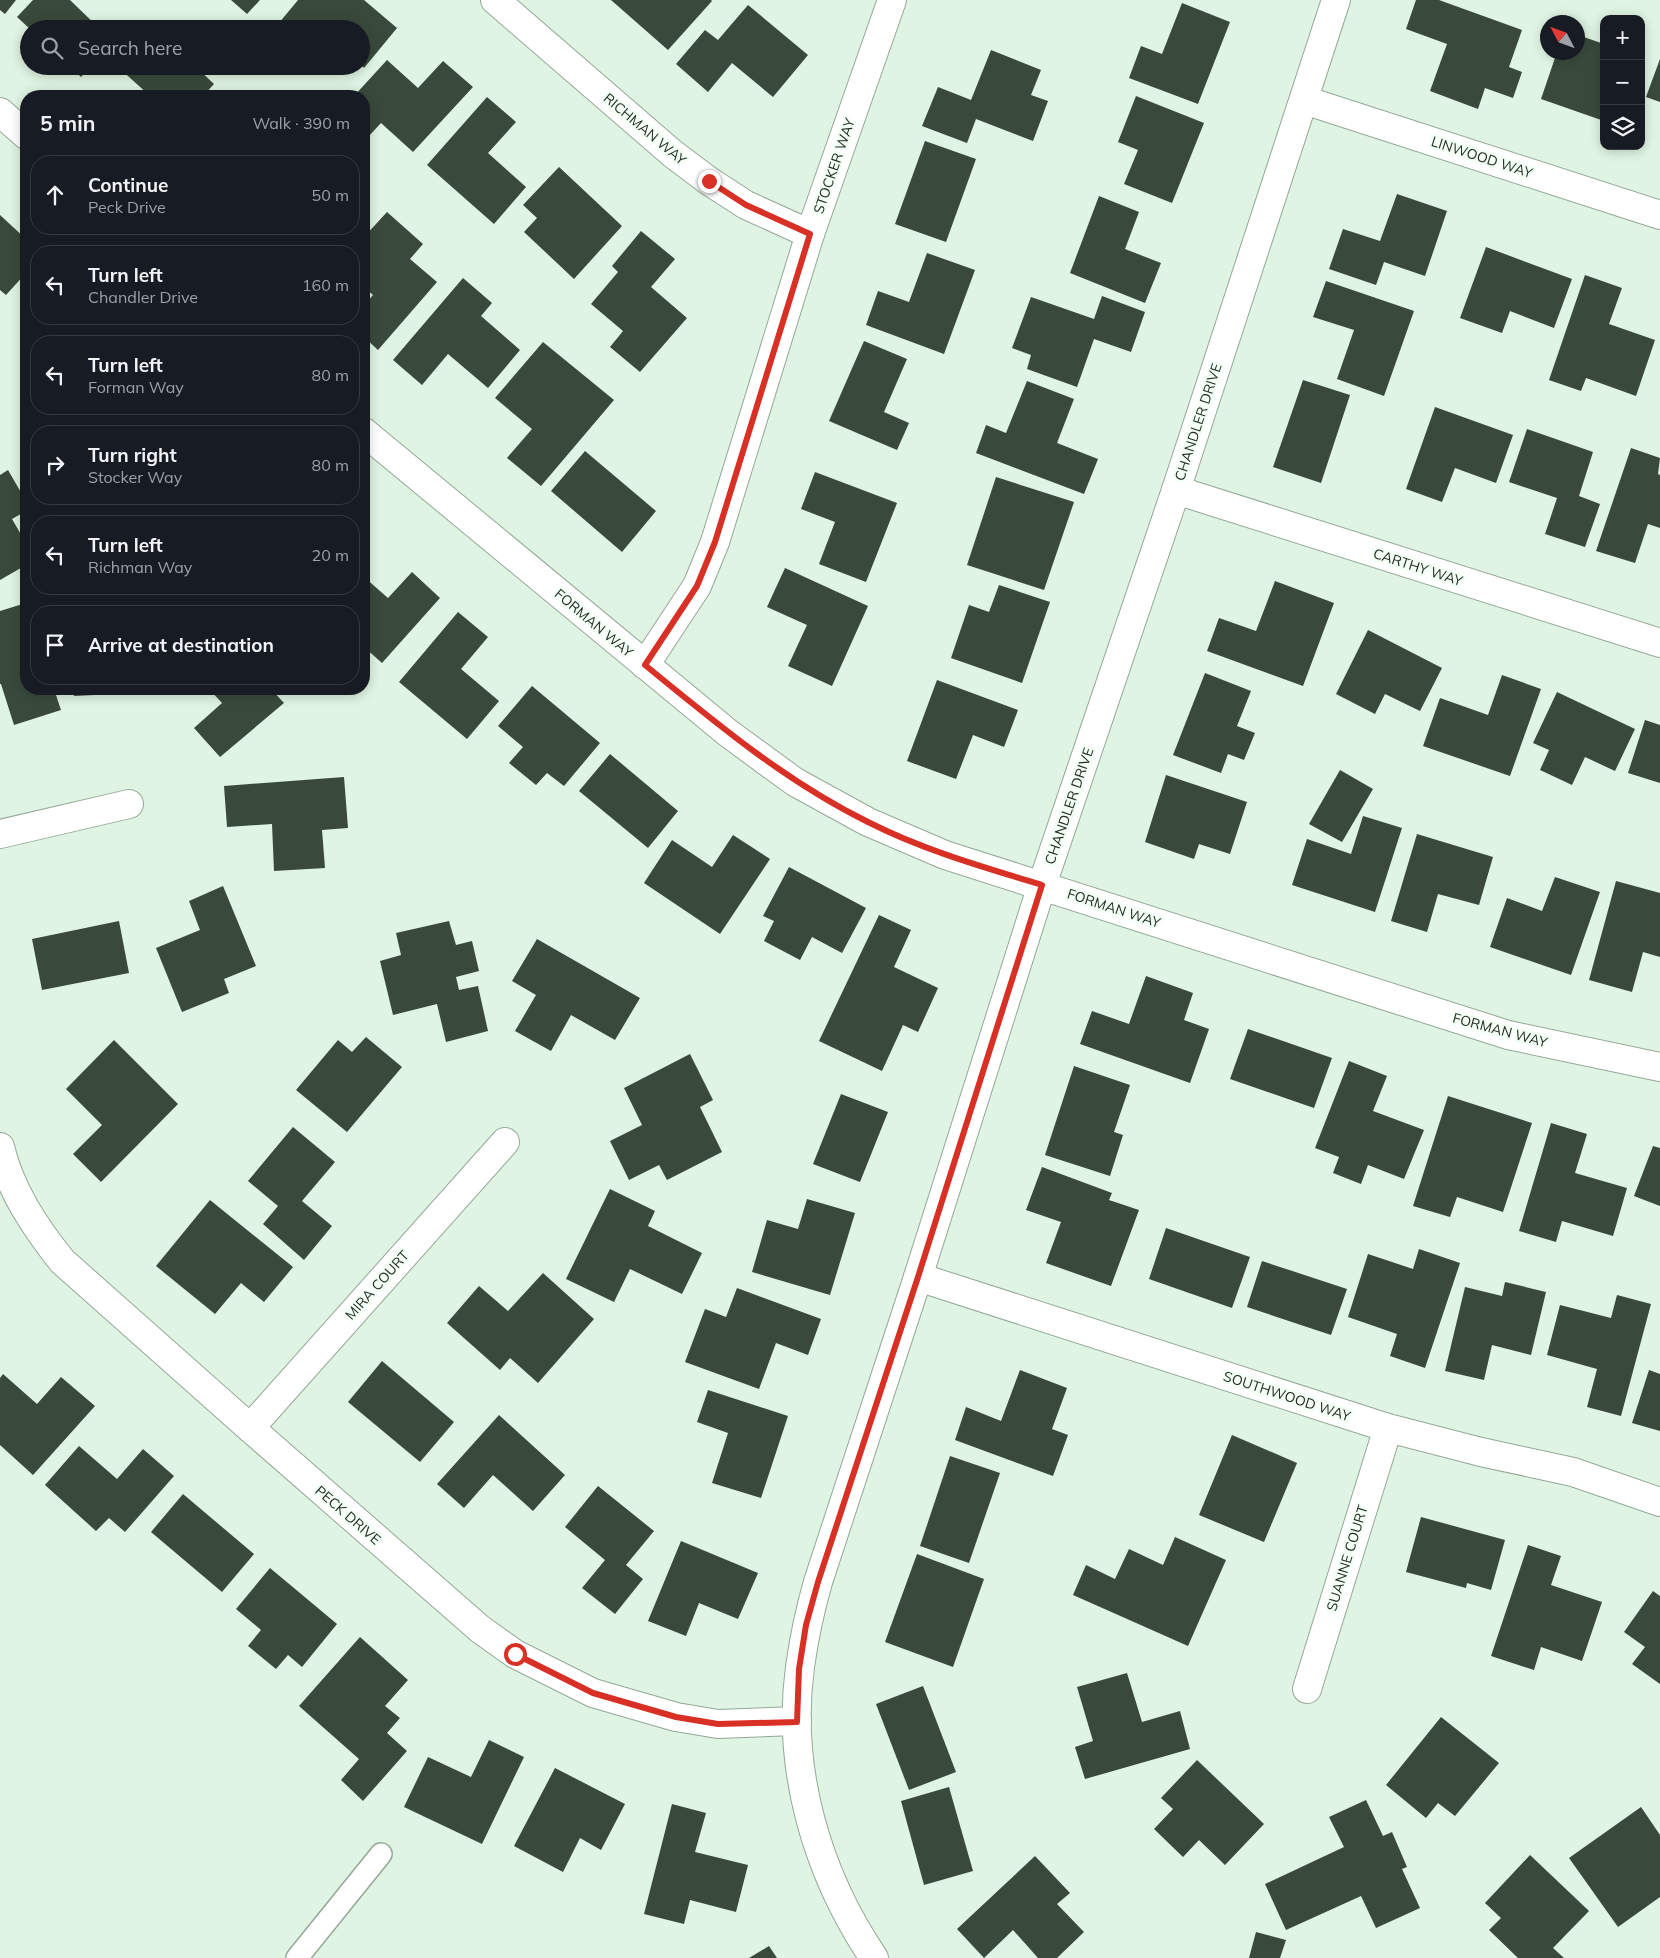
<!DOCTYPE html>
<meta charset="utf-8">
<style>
:root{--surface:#171b24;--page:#20242c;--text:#f1f3f6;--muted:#9ea1a6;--line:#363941}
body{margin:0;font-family:Mulish,sans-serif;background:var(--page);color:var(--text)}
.controls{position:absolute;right:15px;top:15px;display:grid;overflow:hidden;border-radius:10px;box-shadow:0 2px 12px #0003}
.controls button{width:45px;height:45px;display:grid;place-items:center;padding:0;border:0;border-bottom:1px solid var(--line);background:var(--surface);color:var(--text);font:25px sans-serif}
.compass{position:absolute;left:1540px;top:15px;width:45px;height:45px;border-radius:50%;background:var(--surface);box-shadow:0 2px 12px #0003;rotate:311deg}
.stop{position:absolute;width:15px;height:15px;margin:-11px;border:4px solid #d93025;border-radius:50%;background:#fff}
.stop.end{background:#d93025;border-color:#fff;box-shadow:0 1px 5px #0008}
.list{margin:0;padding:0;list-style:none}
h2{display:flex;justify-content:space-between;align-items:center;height:65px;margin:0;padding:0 20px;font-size:21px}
h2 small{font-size:16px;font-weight:400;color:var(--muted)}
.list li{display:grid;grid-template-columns:32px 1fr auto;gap:15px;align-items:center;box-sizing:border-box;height:80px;margin:0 10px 10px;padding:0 10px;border:1px solid var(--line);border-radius:20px}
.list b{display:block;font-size:19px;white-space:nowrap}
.list p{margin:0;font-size:16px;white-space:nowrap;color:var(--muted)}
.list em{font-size:16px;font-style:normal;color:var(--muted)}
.icon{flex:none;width:28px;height:28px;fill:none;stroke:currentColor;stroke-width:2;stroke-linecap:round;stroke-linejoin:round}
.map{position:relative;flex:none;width:1660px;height:1958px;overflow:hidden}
.search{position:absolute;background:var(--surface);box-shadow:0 2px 12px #0003;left:20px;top:20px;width:350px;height:55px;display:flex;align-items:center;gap:12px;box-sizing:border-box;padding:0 18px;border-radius:28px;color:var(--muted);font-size:19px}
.panel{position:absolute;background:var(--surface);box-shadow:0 2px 12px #0003;left:20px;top:90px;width:350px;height:605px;border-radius:20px}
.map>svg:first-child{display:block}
.building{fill:#394a3c}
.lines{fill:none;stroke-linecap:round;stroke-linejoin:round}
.service-casing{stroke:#95a898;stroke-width:24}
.minor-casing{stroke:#95a898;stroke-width:30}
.tertiary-casing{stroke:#95a898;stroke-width:30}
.service{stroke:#fff;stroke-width:21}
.minor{stroke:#fff;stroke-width:28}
.tertiary{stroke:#fff;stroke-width:28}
.route{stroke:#d93025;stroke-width:6}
.labels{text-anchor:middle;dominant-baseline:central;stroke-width:5;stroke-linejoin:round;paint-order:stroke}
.street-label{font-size:14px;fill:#242c25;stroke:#f2fff4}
</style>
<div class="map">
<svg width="1660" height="1958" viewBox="0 0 1660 1958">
<rect width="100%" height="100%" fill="#dff4e2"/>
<g class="building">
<path d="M0 0H16L5 14 0 10Z"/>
<path d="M33 0H70L100 29H30L17 17Z"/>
<path d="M231 0H260L247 14Z"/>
<path d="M298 0H364L397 28 364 68 361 65V29H274Z"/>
<path d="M611 0H711L712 1 668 50Z"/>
<path d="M1416 0H1439L1522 30 1509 67 1522 72 1513 98 1485 88 1478 109 1430 91 1447 44 1406 29Z"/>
<path d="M1182 3 1230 22 1198 104 1129 78 1141 46 1162 54Z"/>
<path d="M748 5 808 55 773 97 732 63 708 92 676 64 705 30 718 40Z"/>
<path d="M1578 35 1604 44V121L1541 99 1557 52H1578Z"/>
<path d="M991 50 1041 70 1031 95 1048 101 1033 141 976 119 967 143 922 126 938 87 971 100Z"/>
<path d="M1660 59V102L1646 97Z"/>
<path d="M387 60 418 88 443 61 473 87 413 152 381 123 369 136 364 131V115L367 111 364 108V96H354Z"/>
<path d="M70 66H91L81 77Z"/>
<path d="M117 66H195L214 84 203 96H150Z"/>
<path d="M1136 96 1204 123 1172 203 1124 184 1138 150 1118 142Z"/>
<path d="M487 97 516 122 488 153 526 187 494 224 427 165Z"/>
<path d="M925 141 976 159 946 242 895 224Z"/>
<path d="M559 167 622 226 574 279 524 232 537 218 523 205Z"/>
<path d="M1397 194 1447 211 1425 276 1384 262 1376 285 1329 269 1343 229 1380 241Z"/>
<path d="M1099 196 1139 212 1125 249 1161 263 1145 303 1070 273Z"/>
<path d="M387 212 423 244 410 259 437 282 378 350 364 337V305L373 295 364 287V237Z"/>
<path d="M0 215 26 239V273L6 295 0 290Z"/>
<path d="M641 231 675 259 651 287 687 318 640 372 610 347 623 331 591 304 618 272 612 266Z"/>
<path d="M1486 247 1572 279 1554 328 1510 311 1502 333 1460 318Z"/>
<path d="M927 253 975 270 944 354 866 325 878 291 909 302Z"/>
<path d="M1585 275 1622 288 1609 324 1655 340 1636 396 1586 378 1581 391 1549 380Z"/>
<path d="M463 278 492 303 481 316 520 350 488 388 448 354 422 385 393 360Z"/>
<path d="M1326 281 1414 311 1384 396 1337 379 1354 330 1313 317Z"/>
<path d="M1102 296 1145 312 1131 352 1094 339 1077 387 1027 369 1031 355 1012 348 1031 297 1094 319Z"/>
<path d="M864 341 907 359 884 412 909 423 897 450 829 421Z"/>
<path d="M543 342 614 400 541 486 507 458 532 429 495 398Z"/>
<path d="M1303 380 1350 395 1321 483 1273 467Z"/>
<path d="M1027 381 1074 399 1057 443 1098 459 1084 494 976 453 986 425 1006 433Z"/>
<path d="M1435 407 1513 435 1496 483 1455 468 1442 502 1406 489Z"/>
<path d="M1527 429 1593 452 1579 496 1600 504 1585 547 1545 534 1557 498 1509 482Z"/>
<path d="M1631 448 1660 458 1658 474 1660 475V528L1648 524 1635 563 1596 551Z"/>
<path d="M585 451 656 511 622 552 551 491Z"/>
<path d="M8 470 26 501V511L12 519 26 543V565L0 580V475Z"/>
<path d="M815 472 897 503 866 582 819 564 835 522 801 509Z"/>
<path d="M996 477 1074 502 1044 590 967 565Z"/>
<path d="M785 568 868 606 832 686 788 666 807 625 767 607Z"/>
<path d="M412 572 440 598 382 663 364 647V577L388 598Z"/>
<path d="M1275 581 1334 603 1303 686 1207 651 1219 618 1256 631Z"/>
<path d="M999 585 1050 602 1022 683 951 658 969 605 989 612Z"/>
<path d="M26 603V689H54L61 710 14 725 1 684H0V611Z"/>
<path d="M458 612 488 637 461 669 499 701 467 739 399 682Z"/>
<path d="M1368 630 1442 668 1420 711 1385 694 1375 714 1336 694Z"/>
<path d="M1205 673 1251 691 1237 726 1255 733 1244 760 1228 754 1221 773 1173 755Z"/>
<path d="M1502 675 1541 689 1510 776 1423 746 1440 698 1488 715Z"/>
<path d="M937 680 1018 710 1004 747 973 735 956 779 907 761Z"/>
<path d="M532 686 600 743 564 786 547 773 536 785 509 763 523 747 498 726Z"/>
<path d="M73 689H115V694L74 696Z"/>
<path d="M209 689H271L284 703 220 757 194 728 222 703Z"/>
<path d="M1557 692 1635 729 1615 771 1585 757 1572 785 1540 770 1549 750 1533 743Z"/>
<path d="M1645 720 1660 725V783L1628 773Z"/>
<path d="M610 754 678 811 648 848 579 791Z"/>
<path d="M1340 770 1373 789 1342 842 1309 824Z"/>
<path d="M1166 775 1247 802 1230 854 1199 844 1194 859 1145 842Z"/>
<path d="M344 777 348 828 322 830 325 868 274 871 272 824 227 827 224 786Z"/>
<path d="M1363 816 1402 828 1375 912 1292 885 1307 839 1351 854Z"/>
<path d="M1417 834 1493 857 1479 905 1438 894 1427 932 1391 921Z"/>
<path d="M733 835 770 859 720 934 644 883 672 840 712 867Z"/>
<path d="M789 867 866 908 842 953 812 937 800 960 764 941 774 921 763 916Z"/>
<path d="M1555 877 1600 892 1571 975 1490 947 1507 898 1542 911Z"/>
<path d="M1616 881 1660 893V957L1643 952 1632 992 1589 980Z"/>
<path d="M223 886 256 966 224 979 229 993 182 1012 156 948 200 930 189 901Z"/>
<path d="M879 915 911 930 894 967 938 988 918 1032 903 1025 882 1071 819 1041Z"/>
<path d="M119 921 129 973 42 990 32 939Z"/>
<path d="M449 921 456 945 472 941 479 971 456 977 459 990 478 986 488 1031 446 1042 437 1004 393 1015 380 961 401 955 396 933Z"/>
<path d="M537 939 640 998 615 1040 571 1015 551 1051 515 1031 536 995 512 981Z"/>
<path d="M1146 976 1193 993 1184 1020 1209 1029 1190 1083 1080 1044 1092 1011 1129 1024Z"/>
<path d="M1248 1029 1332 1058 1314 1108 1230 1079Z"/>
<path d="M366 1037 402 1067 347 1132 296 1090 338 1040 352 1052Z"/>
<path d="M114 1040 178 1104 101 1182 73 1154 102 1125 66 1089Z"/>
<path d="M690 1054 713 1100 700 1107 722 1152 667 1180 659 1165 629 1180 610 1141 642 1125 624 1088Z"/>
<path d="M1349 1061 1387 1076 1373 1111 1424 1130 1404 1179 1368 1165 1361 1184 1333 1173 1339 1157 1315 1148Z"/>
<path d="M1074 1066 1130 1085 1114 1132 1123 1135 1110 1176 1045 1155Z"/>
<path d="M841 1094 888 1112 860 1182 813 1164Z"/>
<path d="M1448 1096 1532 1123 1503 1212 1457 1197 1450 1217 1413 1206Z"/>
<path d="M1551 1123 1587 1134 1575 1173 1627 1188 1613 1236 1562 1221 1556 1242 1519 1231Z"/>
<path d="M293 1127 335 1162 302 1201 332 1226 304 1260 263 1224 278 1206 248 1181Z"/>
<path d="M1653 1146 1660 1148V1206L1634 1196Z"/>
<path d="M1042 1167 1112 1193 1109 1200 1139 1210 1111 1286 1046 1263 1061 1222 1026 1210Z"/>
<path d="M610 1189 655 1211 648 1226 702 1253 682 1294 630 1269 614 1302 566 1279Z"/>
<path d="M807 1199 855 1213 830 1295 752 1272 767 1220 798 1229Z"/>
<path d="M210 1200 293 1267 264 1302 241 1283 215 1314 156 1266Z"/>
<path d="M1166 1228 1250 1257 1232 1308 1149 1279Z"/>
<path d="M1419 1249 1460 1263 1425 1368 1390 1356 1397 1334 1348 1317 1368 1254 1413 1269Z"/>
<path d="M1262 1261 1347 1289 1331 1335 1247 1307Z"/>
<path d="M543 1273 594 1319 538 1383 510 1358 500 1370 447 1323 479 1286 508 1311Z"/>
<path d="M1505 1282 1546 1292 1531 1355 1492 1345 1484 1380 1445 1371 1465 1287 1502 1296Z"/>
<path d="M737 1288 821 1319 808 1355 776 1343 759 1389 685 1362 705 1309 726 1317Z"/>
<path d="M1617 1295 1651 1304 1621 1416 1587 1407 1597 1369 1547 1355 1560 1305 1611 1318Z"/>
<path d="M382 1361 454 1422 420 1462 348 1402Z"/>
<path d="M1020 1370 1067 1388 1052 1429 1068 1435 1053 1476 955 1440 966 1407 1001 1421Z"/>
<path d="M1649 1370 1660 1374V1431L1632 1423Z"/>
<path d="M3 1374 37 1404 61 1377 95 1406 33 1475 0 1445V1378Z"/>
<path d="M708 1390 788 1416 761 1498 712 1483 728 1433 697 1422Z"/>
<path d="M499 1415 565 1475 533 1511 493 1475 464 1508 437 1484Z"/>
<path d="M1232 1435 1297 1463 1264 1542 1199 1515Z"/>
<path d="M79 1446 117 1479 143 1449 174 1476 125 1532 109 1518 96 1531 45 1485Z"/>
<path d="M950 1456 1000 1473 969 1563 920 1546Z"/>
<path d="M598 1486 654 1531 626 1565 643 1579 615 1614 582 1588 605 1560 565 1527Z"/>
<path d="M183 1494 254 1554 222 1592 151 1532Z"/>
<path d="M1421 1517 1505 1540 1491 1590 1467 1583 1466 1588 1406 1572Z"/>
<path d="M1175 1537 1226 1560 1188 1646 1073 1595 1086 1565 1115 1579 1129 1549 1163 1565Z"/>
<path d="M681 1541 758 1573 738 1619 699 1603 686 1636 648 1621Z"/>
<path d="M1528 1545 1561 1556 1551 1585 1602 1602 1582 1661 1541 1647 1534 1670 1491 1656Z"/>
<path d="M917 1554 984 1579 953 1667 885 1642Z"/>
<path d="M270 1568 337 1624 302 1667 288 1655 276 1669 248 1646 261 1630 236 1609Z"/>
<path d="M1653 1591 1660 1596V1684L1632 1664 1645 1647 1624 1632Z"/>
<path d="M360 1637 408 1680 385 1706 400 1718 387 1733 407 1751 363 1801 341 1780 359 1759 299 1706Z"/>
<path d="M1127 1673 1142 1722 1180 1711 1190 1749 1085 1779 1075 1747 1093 1741 1077 1687Z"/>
<path d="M923 1686 956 1772 909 1790 876 1704Z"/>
<path d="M1441 1717 1499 1763 1455 1816 1438 1803 1426 1818 1386 1785Z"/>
<path d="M489 1740 524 1757 482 1844 404 1807 428 1757 471 1777Z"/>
<path d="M1197 1760 1264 1824 1225 1865 1199 1840 1183 1857 1154 1829 1173 1809 1161 1798Z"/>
<path d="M555 1768 625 1804 601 1850 580 1838 563 1872 514 1846Z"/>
<path d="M949 1787 973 1871 924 1885 901 1801Z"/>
<path d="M1366 1800 1383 1836 1392 1832 1407 1867 1402 1869 1420 1908 1376 1928 1361 1896 1286 1930 1265 1884 1344 1847 1329 1817Z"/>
<path d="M672 1804 706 1813 695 1852 748 1865 736 1912 690 1900 684 1924 644 1914Z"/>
<path d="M1641 1807 1660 1835V1897L1618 1927 1569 1858Z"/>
<path d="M1530 1855 1589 1911 1553 1948 1564 1958H1518L1489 1930 1501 1918 1485 1903Z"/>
<path d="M1035 1856 1070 1893 1057 1904 1084 1932 1057 1958H1038L1013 1930 984 1958 957 1929Z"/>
<path d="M1256 1932 1286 1940 1280 1958H1249Z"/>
<path d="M769 1946 777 1958H749Z"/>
</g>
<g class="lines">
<g class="service-casing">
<path id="service" d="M297 1958 381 1854"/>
</g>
<g class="minor-casing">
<g id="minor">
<path d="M495 0 673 154 709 181 746 205 810 234"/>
<path d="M1304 100 1660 215"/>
<path d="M0 112 26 135"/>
<path d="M364 432 728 733 795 782 868 822 945 855 1508 1035 1660 1067"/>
<path d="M1176 490 1660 643"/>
<path d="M645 665 697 586 715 542 810 234 892 0"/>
<path d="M0 834 129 804"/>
<path d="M0 1147C10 1190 35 1227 62 1261L250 1428 480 1629 515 1654 593 1693 676 1717 718 1724 797 1721"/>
<path d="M918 1277 1388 1428 1481 1452 1573 1472 1660 1502"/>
<path d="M250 1428 505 1142"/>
<path d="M1307 1689 1388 1428"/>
</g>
</g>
<g class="tertiary-casing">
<path id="tertiary" d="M874 1958C817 1874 786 1769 800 1667 804 1638 810 1610 818 1582L918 1277 1042 885 1176 490 1336 0"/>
</g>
<use href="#service" class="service"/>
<use href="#minor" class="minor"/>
<use href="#tertiary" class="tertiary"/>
</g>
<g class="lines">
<path class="route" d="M515 1654 593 1693 676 1717 718 1724 797 1722 799 1669 806 1625 818 1582 918 1277 1042 885C983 867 923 850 868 822 785 781 716 723 645 665L697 586 715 542 810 234 746 205 709 181"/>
</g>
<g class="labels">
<g class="street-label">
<text transform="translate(645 129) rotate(40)">RICHMAN WAY</text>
<text transform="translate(1482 157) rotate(18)">LINWOOD WAY</text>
<text transform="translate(834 166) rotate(-71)">STOCKER WAY</text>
<text transform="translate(1198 422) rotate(-72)">CHANDLER DRIVE</text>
<text transform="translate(1418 567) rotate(18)">CARTHY WAY</text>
<text transform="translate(594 623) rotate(40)">FORMAN WAY</text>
<text transform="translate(1069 806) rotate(-71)">CHANDLER DRIVE</text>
<text transform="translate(1114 908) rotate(18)">FORMAN WAY</text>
<text transform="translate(1500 1030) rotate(15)">FORMAN WAY</text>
<text transform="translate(377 1285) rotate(-48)">MIRA COURT</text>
<text transform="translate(1287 1396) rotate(18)">SOUTHWOOD WAY</text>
<text transform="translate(348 1515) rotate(41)">PECK DRIVE</text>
<text transform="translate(1347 1558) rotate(-73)">SUANNE COURT</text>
</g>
</g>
</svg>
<div class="controls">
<button>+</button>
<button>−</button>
<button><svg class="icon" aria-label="layers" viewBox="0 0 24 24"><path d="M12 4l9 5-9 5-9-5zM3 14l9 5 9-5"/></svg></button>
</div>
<svg class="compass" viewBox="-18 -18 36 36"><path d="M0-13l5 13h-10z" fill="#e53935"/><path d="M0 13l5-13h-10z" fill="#9ea1a6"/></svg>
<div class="stop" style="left:515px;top:1654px"></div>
<div class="stop end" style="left:709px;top:181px"></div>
<div class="search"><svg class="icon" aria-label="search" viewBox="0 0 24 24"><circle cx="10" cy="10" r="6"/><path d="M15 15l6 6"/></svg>Search here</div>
<section class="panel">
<h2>5 min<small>Walk · 390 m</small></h2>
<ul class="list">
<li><svg class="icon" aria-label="ahead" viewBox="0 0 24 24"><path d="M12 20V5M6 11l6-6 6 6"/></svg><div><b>Continue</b><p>Peck Drive</p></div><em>50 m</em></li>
<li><svg class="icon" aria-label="left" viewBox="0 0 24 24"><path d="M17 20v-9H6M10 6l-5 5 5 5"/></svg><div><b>Turn left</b><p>Chandler Drive</p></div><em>160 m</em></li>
<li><svg class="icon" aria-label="left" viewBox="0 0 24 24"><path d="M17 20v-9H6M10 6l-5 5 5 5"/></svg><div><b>Turn left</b><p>Forman Way</p></div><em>80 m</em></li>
<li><svg class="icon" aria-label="right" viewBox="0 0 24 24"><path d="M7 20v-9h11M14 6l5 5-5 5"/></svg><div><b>Turn right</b><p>Stocker Way</p></div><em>80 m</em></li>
<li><svg class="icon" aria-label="left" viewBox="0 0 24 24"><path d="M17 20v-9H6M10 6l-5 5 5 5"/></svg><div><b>Turn left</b><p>Richman Way</p></div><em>20 m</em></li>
<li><svg class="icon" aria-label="arrive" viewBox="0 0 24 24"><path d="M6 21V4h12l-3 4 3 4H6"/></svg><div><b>Arrive at destination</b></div></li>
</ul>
</section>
</div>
